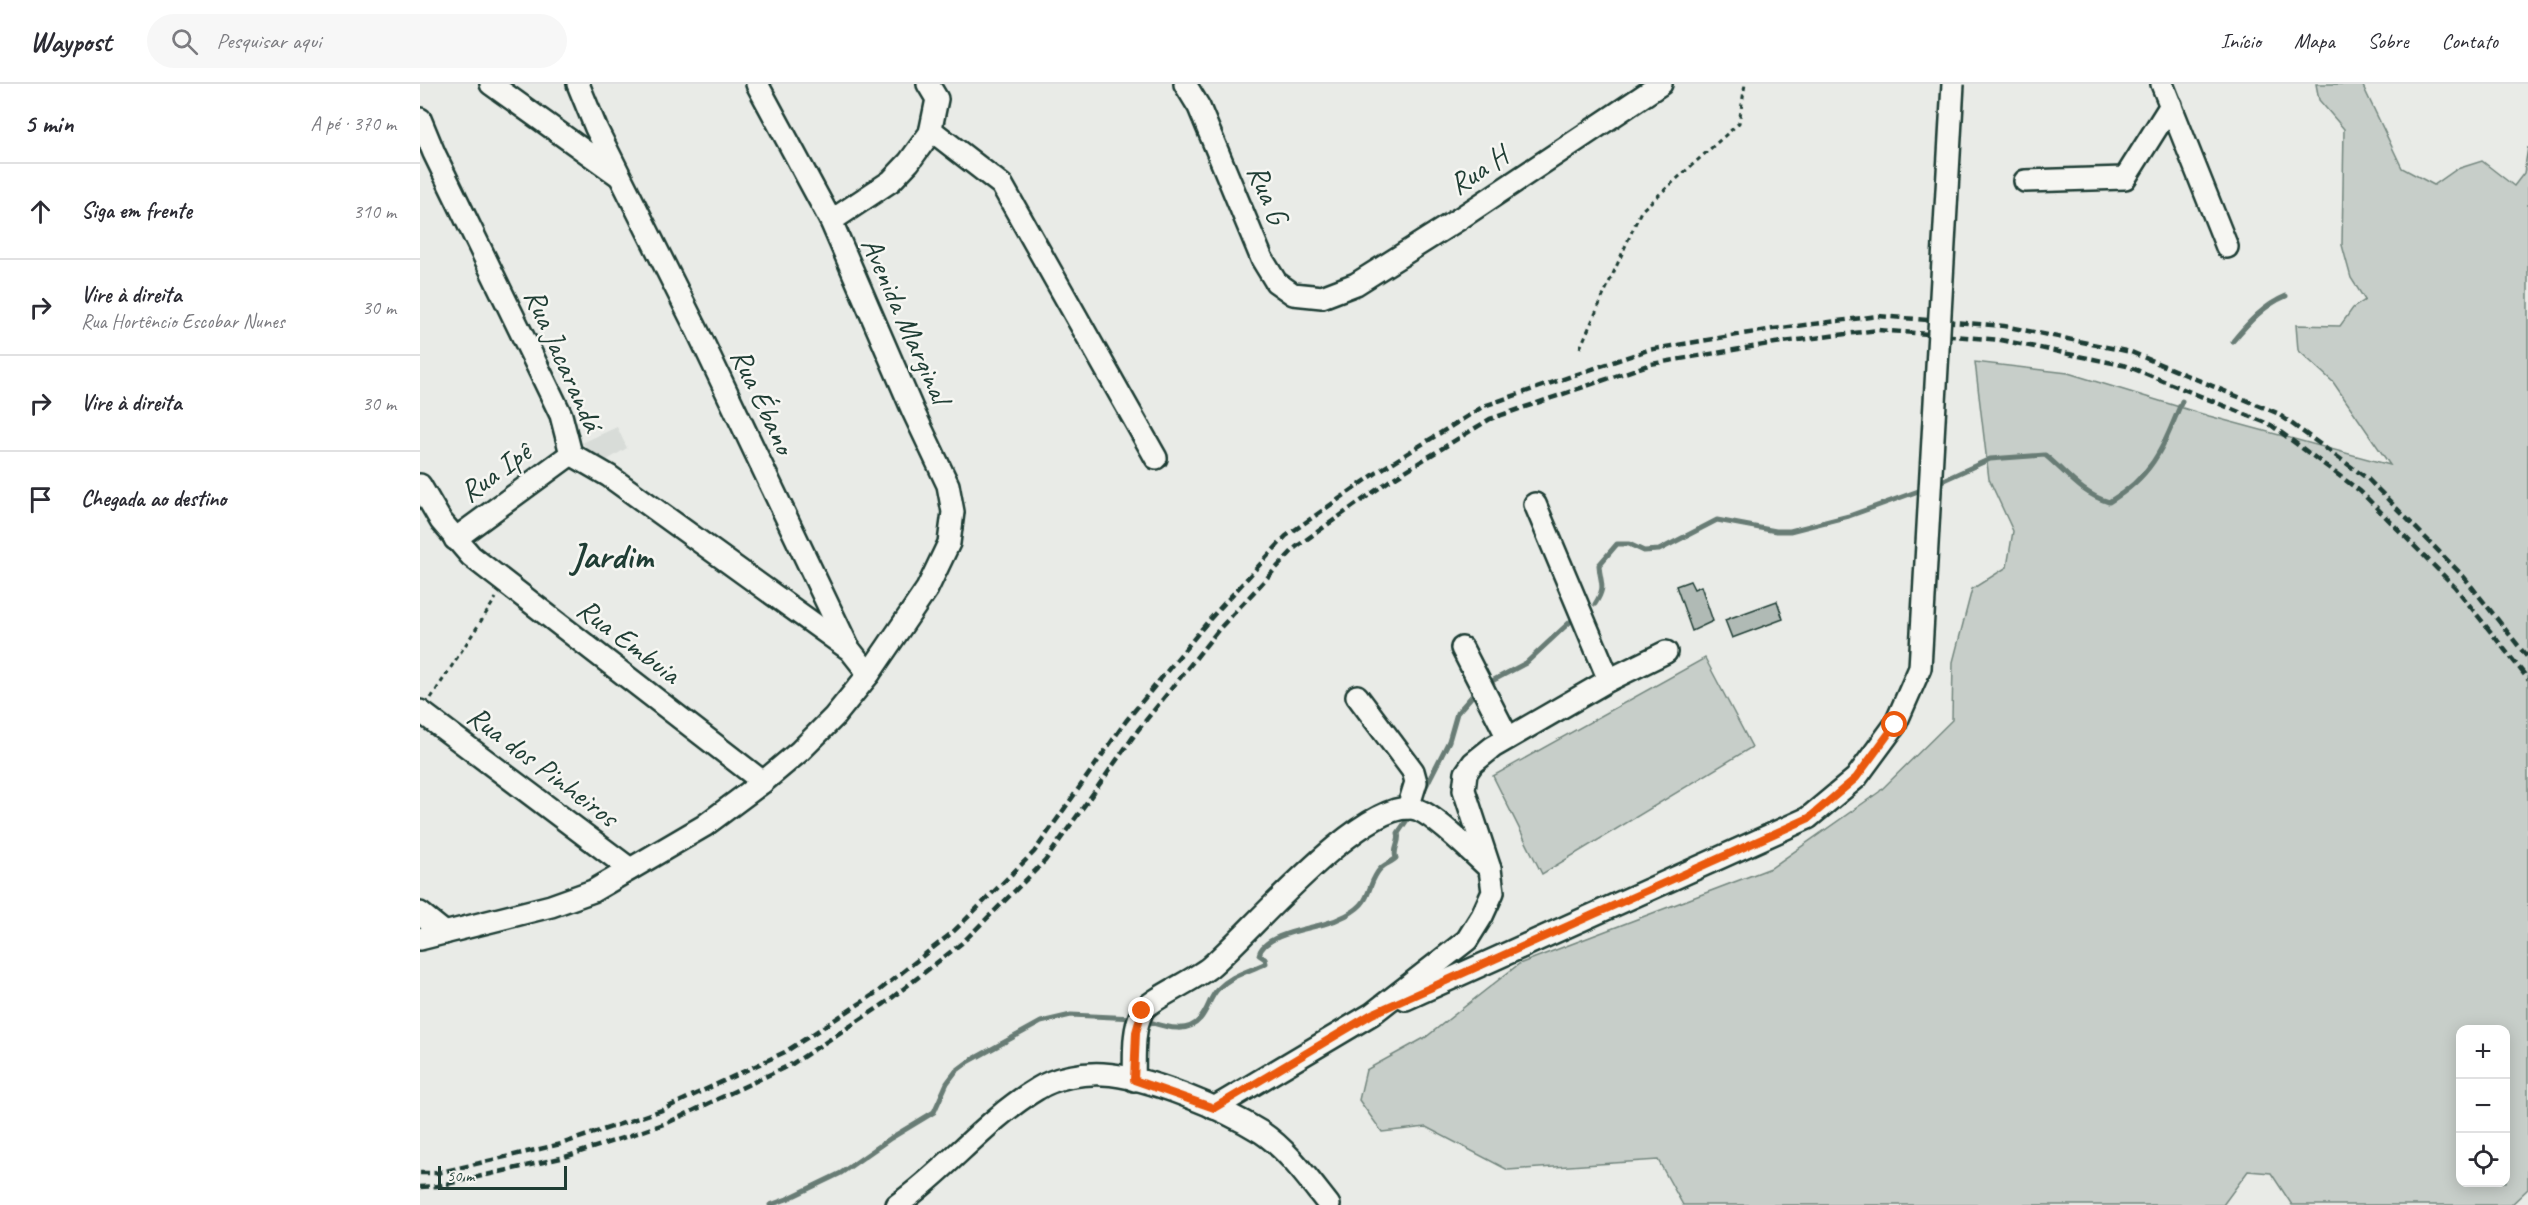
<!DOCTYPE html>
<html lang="pt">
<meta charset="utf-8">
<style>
:root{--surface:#fff;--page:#f7f7f7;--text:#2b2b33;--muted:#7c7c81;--line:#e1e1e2}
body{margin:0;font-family:Caveat,sans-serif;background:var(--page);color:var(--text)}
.controls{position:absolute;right:18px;bottom:18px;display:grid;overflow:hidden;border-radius:12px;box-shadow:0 3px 15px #0003}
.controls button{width:54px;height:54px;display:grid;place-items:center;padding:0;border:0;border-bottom:2px solid var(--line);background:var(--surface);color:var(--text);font:30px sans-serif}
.scale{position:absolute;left:18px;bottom:15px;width:129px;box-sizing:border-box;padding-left:6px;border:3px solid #1f3d34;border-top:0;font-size:16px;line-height:21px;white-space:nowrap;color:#1f3d34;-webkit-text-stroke:4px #f6f6f2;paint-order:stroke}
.stop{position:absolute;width:18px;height:18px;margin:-14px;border:4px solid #ea580c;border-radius:50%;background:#fff}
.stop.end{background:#ea580c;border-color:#fff;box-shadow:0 2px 6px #0008}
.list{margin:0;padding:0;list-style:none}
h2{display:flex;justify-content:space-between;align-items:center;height:78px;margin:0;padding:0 24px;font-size:26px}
h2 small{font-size:20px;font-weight:400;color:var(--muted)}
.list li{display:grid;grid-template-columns:39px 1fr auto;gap:18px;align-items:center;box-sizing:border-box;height:96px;padding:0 24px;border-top:2px solid var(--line)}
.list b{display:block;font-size:22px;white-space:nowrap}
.list p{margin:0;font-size:20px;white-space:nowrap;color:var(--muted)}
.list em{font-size:20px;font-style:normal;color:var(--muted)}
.icon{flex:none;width:33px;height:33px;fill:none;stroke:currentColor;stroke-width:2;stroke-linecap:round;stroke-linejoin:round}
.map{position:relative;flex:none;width:2108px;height:1121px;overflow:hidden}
header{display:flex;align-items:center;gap:36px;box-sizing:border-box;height:84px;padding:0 30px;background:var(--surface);border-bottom:2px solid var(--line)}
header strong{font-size:28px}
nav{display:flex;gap:33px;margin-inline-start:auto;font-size:21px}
.search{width:420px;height:54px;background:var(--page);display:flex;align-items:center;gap:15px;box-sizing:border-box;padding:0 21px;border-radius:33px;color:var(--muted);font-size:22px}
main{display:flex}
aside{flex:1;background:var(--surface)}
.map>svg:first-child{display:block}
.built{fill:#d8dcd8}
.green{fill:#c7cec9;stroke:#73867e;stroke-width:1.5;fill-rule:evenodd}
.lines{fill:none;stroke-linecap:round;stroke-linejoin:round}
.stream{stroke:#687c75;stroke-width:5}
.building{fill:#b0bab5;stroke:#1f3d34;stroke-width:1.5}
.minor-casing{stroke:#1f3d34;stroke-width:26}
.path{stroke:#1f3d34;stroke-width:3;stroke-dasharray:4.5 4.5;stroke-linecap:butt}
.minor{stroke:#f6f6f2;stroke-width:21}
.rail{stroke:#1f3d34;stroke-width:4.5;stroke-dasharray:9 4.5;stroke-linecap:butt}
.minor-bridge-casing{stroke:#1f3d34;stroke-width:26;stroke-linecap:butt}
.minor-bridge{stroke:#f6f6f2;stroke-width:21}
.route{stroke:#ea580c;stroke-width:8}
.labels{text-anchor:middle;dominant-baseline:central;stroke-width:5;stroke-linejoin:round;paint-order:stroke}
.street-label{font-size:30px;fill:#1f3d34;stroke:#f6f6f2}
.district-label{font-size:36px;font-weight:bold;fill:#1f3d34;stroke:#f6f6f2}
</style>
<header>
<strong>Waypost</strong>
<div class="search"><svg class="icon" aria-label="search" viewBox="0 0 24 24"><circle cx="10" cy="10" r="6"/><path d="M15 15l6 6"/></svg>Pesquisar aqui</div>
<nav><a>Início</a><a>Mapa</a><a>Sobre</a><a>Contato</a></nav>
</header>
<main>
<aside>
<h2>5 min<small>A pé · 370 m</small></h2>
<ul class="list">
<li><svg class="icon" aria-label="ahead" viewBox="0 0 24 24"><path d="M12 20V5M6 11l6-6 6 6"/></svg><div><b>Siga em frente</b></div><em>310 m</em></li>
<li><svg class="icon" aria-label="right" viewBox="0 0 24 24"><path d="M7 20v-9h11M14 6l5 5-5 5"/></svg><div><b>Vire à direita</b><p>Rua Hortêncio Escobar Nunes</p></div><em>30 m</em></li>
<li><svg class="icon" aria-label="right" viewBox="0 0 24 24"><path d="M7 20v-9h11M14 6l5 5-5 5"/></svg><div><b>Vire à direita</b></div><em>30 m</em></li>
<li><svg class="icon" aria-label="arrive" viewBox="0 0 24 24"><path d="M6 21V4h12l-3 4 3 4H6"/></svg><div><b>Chegada ao destino</b></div></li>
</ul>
</aside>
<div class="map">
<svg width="2108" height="1121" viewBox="0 0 2108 1121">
<rect width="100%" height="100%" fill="#e9ebe7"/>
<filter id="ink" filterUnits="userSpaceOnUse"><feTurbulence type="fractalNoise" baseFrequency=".0167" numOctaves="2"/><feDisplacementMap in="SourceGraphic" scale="12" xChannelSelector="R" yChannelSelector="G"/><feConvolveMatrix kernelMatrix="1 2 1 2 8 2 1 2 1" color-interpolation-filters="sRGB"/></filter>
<g filter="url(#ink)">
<path class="built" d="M197 343 207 364 182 379 162 359Z"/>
<g class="green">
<path d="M1896 0H1942L1982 84 2014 101 2037 85 2062 77 2094 102 2104 89 2108 63V1105L2091 1121H1872L1851 1089 1828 1087 1803 1121H1263L1238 1076 1088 1086 1006 1043 962 1048 939 1016 946 986 1006 953 1099 880 1351 784 1459 708 1532 636 1533 578 1552 505 1587 483 1593 447 1569 395 1555 278 1648 289 1789 332 1970 381 1913 298 1878 266 1876 241 1920 242 1933 224 1945 216 1931 194 1922 161 1924 45 1899 16ZM2040 946H2086V1098H2040Z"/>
<path d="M1285 574 1332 663 1122 790 1073 692Z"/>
</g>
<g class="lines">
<g class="stream">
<path d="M1813 257C1828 239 1844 221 1866 212"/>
<path d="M1515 400 1570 375 1625 371C1646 388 1661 410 1689 418 1734 391 1743 363 1762 317"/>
<path d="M1175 520C1187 501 1180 500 1179 481L1197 460H1209L1224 467 1239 466 1297 436 1356 447H1370L1429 432 1504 405"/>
<path d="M1070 598 1106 579 1151 537"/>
<path d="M1002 710 1029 657 1037 629 1053 611"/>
<path d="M723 936C741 941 766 952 780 935 788 926 789 915 797 906 812 890 828 888 846 879L845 875 839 871C843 851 887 845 904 840 916 837 937 828 944 817 951 806 951 794 961 784 965 780 972 778 976 774 972 765 981 759 978 749L991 730"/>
<path d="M350 1121 367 1115 421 1089 471 1054 514 1028 527 999 536 987 548 978 621 938 651 931 714 934"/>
</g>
</g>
<g class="building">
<path d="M1270 497 1274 505 1281 502 1293 537 1272 547 1256 502Z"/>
<path d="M1357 517 1363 535 1312 554 1305 536Z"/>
</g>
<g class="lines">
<g class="minor-casing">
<g id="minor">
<path d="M71 0 198 91"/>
<path d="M158 0 176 44 278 248 428 563"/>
<path d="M765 0 779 23 842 175 856 198 873 210 902 213 936 200 1039 135 1241 0"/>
<path d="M1742 0 1807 163"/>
<path d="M0 35 14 69 141 331 151 370 189 392 430 566 449 590"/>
<path d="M511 46 582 101 736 374"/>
<path d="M1605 97 1705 94 1751 21"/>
<path d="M411 137 471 97 489 78 510 49 517 15 508 0"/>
<path d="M0 401 21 437 51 472 343 698"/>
<path d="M1115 420 1189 596"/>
<path d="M35 455 151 370"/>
<path d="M1042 564 1088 654"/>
<path d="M937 612 993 687 996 698 988 724"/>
<path d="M0 627 210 785"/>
<path d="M0 829 25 849"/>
<path d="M0 855 131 822 173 807 284 742 343 698 380 667 414 633 449 590 507 505 529 459 533 428 528 401 493 327 411 137 337 0"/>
<path d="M986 915 1388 734"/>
<path d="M714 996C715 975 712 947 722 928 727 917 776 895 790 883 832 847 938 720 991 724 1010 725 1054 771 1070 785"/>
<path d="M794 1024 952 930 1047 856 1062 832 1073 808 1070 785 1044 706 1046 689 1053 679 1073 663 1189 596 1246 568"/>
<path d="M477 1121C527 1086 565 1036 617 1005 636 993 662 989 683 990 727 992 804 1025 841 1048 868 1066 889 1096 909 1121"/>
</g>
</g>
<g class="path">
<path d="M1160 264 1221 127 1319 39 1325 0"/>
<path d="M11 614 76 514"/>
</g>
<use href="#minor" class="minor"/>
<g class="rail">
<path d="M0 1089H17L141 1060 242 1026 365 968 456 909 533 848 614 768 706 637 790 535 866 452 962 385 1064 322 1228 266 1353 245 1458 232 1584 242 1711 268 1857 329 1948 395 2044 493 2108 574"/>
<path d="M0 1103 18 1102 145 1073 247 1039 372 980 464 920 542 859 625 777 718 646 800 544 876 463 969 397 1070 335 1231 280 1355 259 1458 246 1581 256 1707 282 1851 341 1940 407 2035 503 2108 595"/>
</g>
<g class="minor-bridge-casing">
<path id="minor-bridge" d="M1388 734 1436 694 1475 641 1500 584 1533 0"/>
</g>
<use href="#minor-bridge" class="minor-bridge"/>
</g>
</g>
<g class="lines" filter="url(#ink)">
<path class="route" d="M722 927 716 948 714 996 794 1024 952 930 1389 734 1436 694 1475 641"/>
</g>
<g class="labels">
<g class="street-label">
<text transform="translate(1058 86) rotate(-33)">Rua H</text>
<text transform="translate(848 110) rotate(67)">Rua G</text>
<text transform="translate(486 236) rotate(66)">Avenida Marginal</text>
<text transform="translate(144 276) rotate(66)">Rua Jacarandá</text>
<text transform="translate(343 317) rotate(65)">Rua Ébano</text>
<text transform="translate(75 388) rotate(-36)">Rua Ipê</text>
<text transform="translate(209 557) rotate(37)">Rua Embuia</text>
<text transform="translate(123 682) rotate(37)">Rua dos Pinheiros</text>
</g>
<g class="district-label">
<text x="192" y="472">Jardim</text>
</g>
</g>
</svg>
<div class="controls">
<button>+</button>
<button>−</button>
<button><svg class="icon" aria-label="locate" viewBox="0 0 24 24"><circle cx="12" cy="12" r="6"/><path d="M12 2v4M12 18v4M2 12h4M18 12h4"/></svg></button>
</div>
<div class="scale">50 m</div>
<div class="stop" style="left:1475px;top:641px"></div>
<div class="stop end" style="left:722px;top:927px"></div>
</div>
</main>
